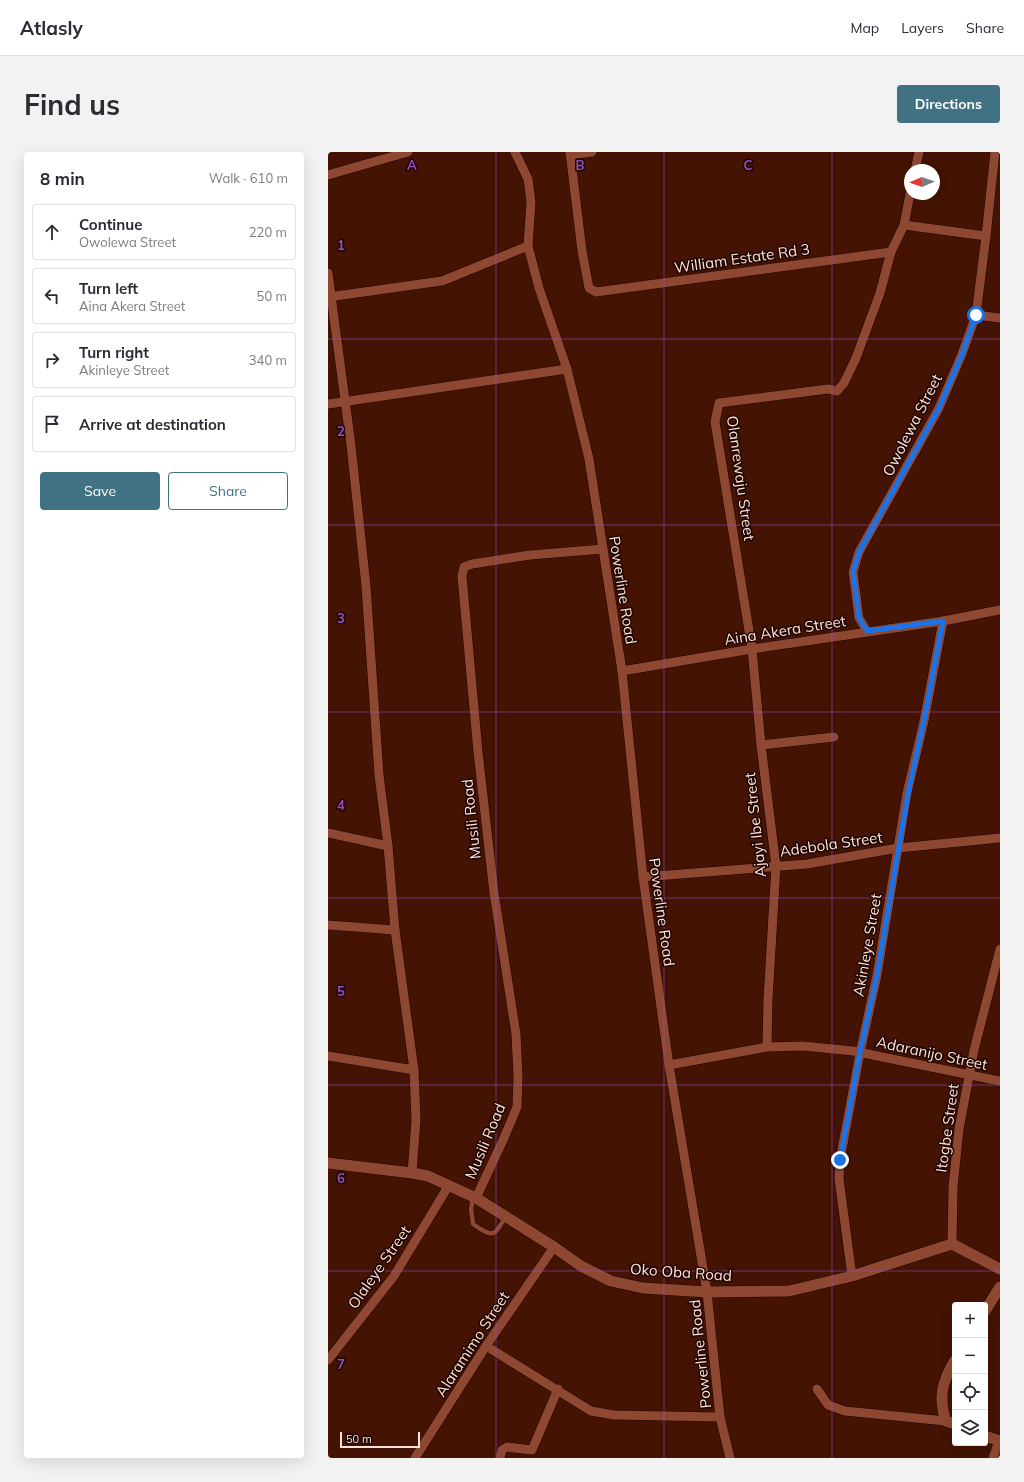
<!DOCTYPE html>
<meta charset="utf-8">
<style>
:root{--surface:#fff;--page:#f2f2f3;--text:#2b2b33;--muted:#7c7c81;--line:#e1e1e2;--accent:#407284}
body{margin:0;font-family:Mulish,sans-serif;background:var(--page);color:var(--text)}
.controls{position:absolute;right:12px;bottom:12px;display:grid;overflow:hidden;border-radius:4px;box-shadow:0 4px 16px #0002}
.controls button{width:36px;height:36px;display:grid;place-items:center;padding:0;border:0;border-bottom:1px solid var(--line);background:var(--surface);color:var(--text);font:20px sans-serif}
.compass{position:absolute;left:576px;top:12px;width:36px;height:36px;border-radius:50%;background:var(--surface);box-shadow:0 4px 16px #0002;rotate:268deg}
.scale{position:absolute;left:12px;bottom:10px;width:80px;box-sizing:border-box;padding-left:4px;border:2px solid #fce2da;border-top:0;font-size:11px;line-height:14px;white-space:nowrap;color:#fce2da;-webkit-text-stroke:3px #1f0501;paint-order:stroke}
.stop{position:absolute;width:12px;height:12px;margin:-9px;border:3px solid #1a73e8;border-radius:50%;background:#fff}
.stop.end{background:#1a73e8;border-color:#fff;box-shadow:0 1px 4px #0008}
.list{margin:0;padding:0;list-style:none}
h2{display:flex;justify-content:space-between;align-items:center;height:52px;margin:0;padding:0 16px;font-size:17px}
h2 small{font-size:13px;font-weight:400;color:var(--muted)}
.list li{display:grid;grid-template-columns:26px 1fr auto;gap:12px;align-items:center;box-sizing:border-box;height:56px;margin:0 8px 8px;padding:0 8px;border:1px solid var(--line);border-radius:4px}
.list b{display:block;font-size:15px;white-space:nowrap}
.list p{margin:0;font-size:13px;white-space:nowrap;color:var(--muted)}
.list em{font-size:13px;font-style:normal;color:var(--muted)}
.actions{display:flex;gap:8px;padding:12px 16px}
.actions a{flex:1;padding:9px 0;border:1px solid var(--accent);border-radius:4px;text-align:center;font-size:14px;color:var(--accent)}
.actions .main{background:var(--accent);color:#fff}
.icon{flex:none;width:22px;height:22px;fill:none;stroke:currentColor;stroke-width:2;stroke-linecap:round;stroke-linejoin:round}
.map{position:relative;flex:none;width:672px;height:1306px;overflow:hidden;border-radius:4px}
header{display:flex;align-items:center;gap:24px;box-sizing:border-box;height:56px;padding:0 20px;background:var(--surface);border-bottom:1px solid var(--line)}
header strong{font-size:19px}
nav{display:flex;gap:22px;margin-inline-start:auto;font-size:14px}
.intro{display:flex;align-items:center;justify-content:space-between;box-sizing:border-box;height:96px;padding:0 24px}
h1{margin:0;font-size:28px}
.button{padding:10px 18px;border-radius:4px;background:var(--accent);color:#fff;font-size:14px;font-weight:700}
main{display:flex;gap:24px;padding:0 24px}
aside{flex:1;background:var(--surface);border-radius:4px;box-shadow:0 4px 16px #0002}
.map>svg:first-child{display:block}
.lines{fill:none;stroke-linecap:round;stroke-linejoin:round}
.service-casing{stroke:#220300;stroke-width:5.5}
.minor-casing{stroke:#220300;stroke-width:10}
.tertiary-casing{stroke:#220300;stroke-width:12}
.service{stroke:#8e4832;stroke-width:4.5}
.minor{stroke:#8e4832;stroke-width:9}
.tertiary{stroke:#8e4832;stroke-width:11}
.route{stroke:#1a73e8;stroke-width:5}
.grid{fill:none;stroke:#9550c4;stroke-width:1;stroke-opacity:0.55}
.labels{text-anchor:middle;dominant-baseline:central;stroke-width:3;stroke-linejoin:round;paint-order:stroke}
.street-label{font-size:15px;fill:#fce2da;stroke:#1f0501}
.grid-label{font-size:13px;text-anchor:middle;font-weight:bold;fill:#9550c4;stroke:#1f0501;stroke-width:3;stroke-linejoin:round;paint-order:stroke}
</style>
<header>
<strong>Atlasly</strong>
<nav><a>Map</a><a>Layers</a><a>Share</a></nav>
</header>
<div class="intro"><h1>Find us</h1><a class="button">Directions</a></div>
<main>
<aside>
<h2>8 min<small>Walk · 610 m</small></h2>
<ul class="list">
<li><svg class="icon" aria-label="ahead" viewBox="0 0 24 24"><path d="M12 20V5M6 11l6-6 6 6"/></svg><div><b>Continue</b><p>Owolewa Street</p></div><em>220 m</em></li>
<li><svg class="icon" aria-label="left" viewBox="0 0 24 24"><path d="M17 20v-9H6M10 6l-5 5 5 5"/></svg><div><b>Turn left</b><p>Aina Akera Street</p></div><em>50 m</em></li>
<li><svg class="icon" aria-label="right" viewBox="0 0 24 24"><path d="M7 20v-9h11M14 6l5 5-5 5"/></svg><div><b>Turn right</b><p>Akinleye Street</p></div><em>340 m</em></li>
<li><svg class="icon" aria-label="arrive" viewBox="0 0 24 24"><path d="M6 21V4h12l-3 4 3 4H6"/></svg><div><b>Arrive at destination</b></div></li>
</ul>
<div class="actions"><a class="main">Save</a><a>Share</a></div>
</aside>
<div class="map">
<svg width="672" height="1306" viewBox="0 0 672 1306">
<rect width="100%" height="100%" fill="#441303"/>
<g class="lines">
<g class="service-casing">
<path id="service" d="M145 1045 143 1057 145 1072C165 1086 166 1085 178 1064"/>
</g>
<g class="minor-casing">
<g id="minor">
<path d="M187 0 200 27 203 50 200 94 211 136 239 217 261 307 294 519 315 725 341 913 379 1140 392 1265 402 1306"/>
<path d="M242 0 254 99 261 136 268 140 563 100"/>
<path d="M242 3 264 0"/>
<path d="M587 18 591 0"/>
<path d="M0 23 80 0"/>
<path d="M576 73 658 84"/>
<path d="M0 121 23 293 38 434 51 623 60 694 67 778 86 918 88 968 84 1021"/>
<path d="M0 145 114 129 200 94"/>
<path d="M648 163 672 166"/>
<path d="M0 252 239 217"/>
<path d="M539 479 531 466 525 420 531 400 611 256 634 202 648 163 658 84 667 0"/>
<path d="M294 519 424 497 615 469 672 458"/>
<path d="M433 593 506 585"/>
<path d="M0 681 60 694"/>
<path d="M315 725 479 712 570 696 672 686"/>
<path d="M0 773 67 778"/>
<path d="M439 895 440 847 448 714 433 593 424 497 387 270 391 251 500 237 509 239 516 231 528 206 552 141 563 100 576 73 582 42"/>
<path d="M0 904 86 918"/>
<path d="M341 913 439 895 475 894 525 899 672 929"/>
<path d="M148 1046 176 986 189 955 190 924 188 882 166 741 150 600 134 424 136 415 144 412 202 403 275 397"/>
<path d="M624 1092 625 1035 631 977 646 898 672 797"/>
<path d="M524 1124 511 1027 512 1008 532 901 549 823 579 641 596 569 615 469"/>
<path d="M158 1194 263 1259 286 1263 392 1265"/>
<path d="M0 1208 66 1124 121 1033"/>
<path d="M489 1237 500 1253 517 1259 618 1269"/>
<path d="M87 1306 158 1194 226 1095"/>
<path d="M172 1306 174 1298 179 1295 204 1298 230 1237"/>
<path d="M665 1306 671 1289"/>
</g>
</g>
<g class="tertiary-casing">
<g id="tertiary">
<path d="M0 1011 84 1021 100 1024 148 1046 226 1095 253 1114 283 1129 315 1136 379 1140 461 1139 524 1124 624 1092 672 1117"/>
<path d="M657 1159 672 1135"/>
<path d="M627 1208C614 1230 610 1245 618 1269L627 1272"/>
<path d="M657 1284 672 1289"/>
</g>
</g>
<use href="#service" class="service"/>
<use href="#minor" class="minor"/>
<use href="#tertiary" class="tertiary"/>
</g>
<g class="lines">
<path class="route" d="M512 1008 532 900 549 823 580 641 596 568 615 469 539 479 531 466 525 420 531 400 611 256 634 202 648 163"/>
</g>
<path class="grid" d="M168 0V1306M336 0V1306M504 0V1306M0 187H672M0 373H672M0 560H672M0 746H672M0 933H672M0 1119H672"/>
<g class="labels">
<g class="street-label">
<text transform="translate(414 106) rotate(-8)">William Estate Rd 3</text>
<text transform="translate(584 273) rotate(-63)">Owolewa Street</text>
<text transform="translate(413 326) rotate(82)">Olanrewaju Street</text>
<text transform="translate(295 438) rotate(81)">Powerline Road</text>
<text transform="translate(457 478) rotate(-9)">Aina Akera Street</text>
<text transform="translate(143 667) rotate(-96)">Musili Road</text>
<text transform="translate(427 673) rotate(-96)">Ajayi Ibe Street</text>
<text transform="translate(503 692) rotate(-8)">Adebola Street</text>
<text transform="translate(334 760) rotate(82)">Powerline Road</text>
<text transform="translate(539 793) rotate(-80)">Akinleye Street</text>
<text transform="translate(604 901) rotate(12)">Adaranijo Street</text>
<text transform="translate(619 976) rotate(-82)">Itogbe Street</text>
<text transform="translate(157 989) rotate(-67)">Musili Road</text>
<text transform="translate(51 1115) rotate(-55)">Olaleye Street</text>
<text transform="translate(353 1120) rotate(4)">Oko Oba Road</text>
<text transform="translate(144 1192) rotate(-57)">Alaramimo Street</text>
<text transform="translate(372 1202) rotate(-96)">Powerline Road</text>
</g>
</g>
<g class="grid-label">
<text x="84" y="18">A</text>
<text x="252" y="18">B</text>
<text x="420" y="18">C</text>
<text x="13" y="98">1</text>
<text x="13" y="284">2</text>
<text x="13" y="471">3</text>
<text x="13" y="658">4</text>
<text x="13" y="844">5</text>
<text x="13" y="1031">6</text>
<text x="13" y="1217">7</text>
</g>
</svg>
<div class="controls">
<button>+</button>
<button>−</button>
<button><svg class="icon" aria-label="locate" viewBox="0 0 24 24"><circle cx="12" cy="12" r="6"/><path d="M12 2v4M12 18v4M2 12h4M18 12h4"/></svg></button>
<button><svg class="icon" aria-label="layers" viewBox="0 0 24 24"><path d="M12 4l9 5-9 5-9-5zM3 14l9 5 9-5"/></svg></button>
</div>
<svg class="compass" viewBox="-18 -18 36 36"><path d="M0-13l5 13h-10z" fill="#e53935"/><path d="M0 13l5-13h-10z" fill="#7c7c81"/></svg>
<div class="scale">50 m</div>
<div class="stop" style="left:648px;top:163px"></div>
<div class="stop end" style="left:512px;top:1008px"></div>
</div>
</main>
